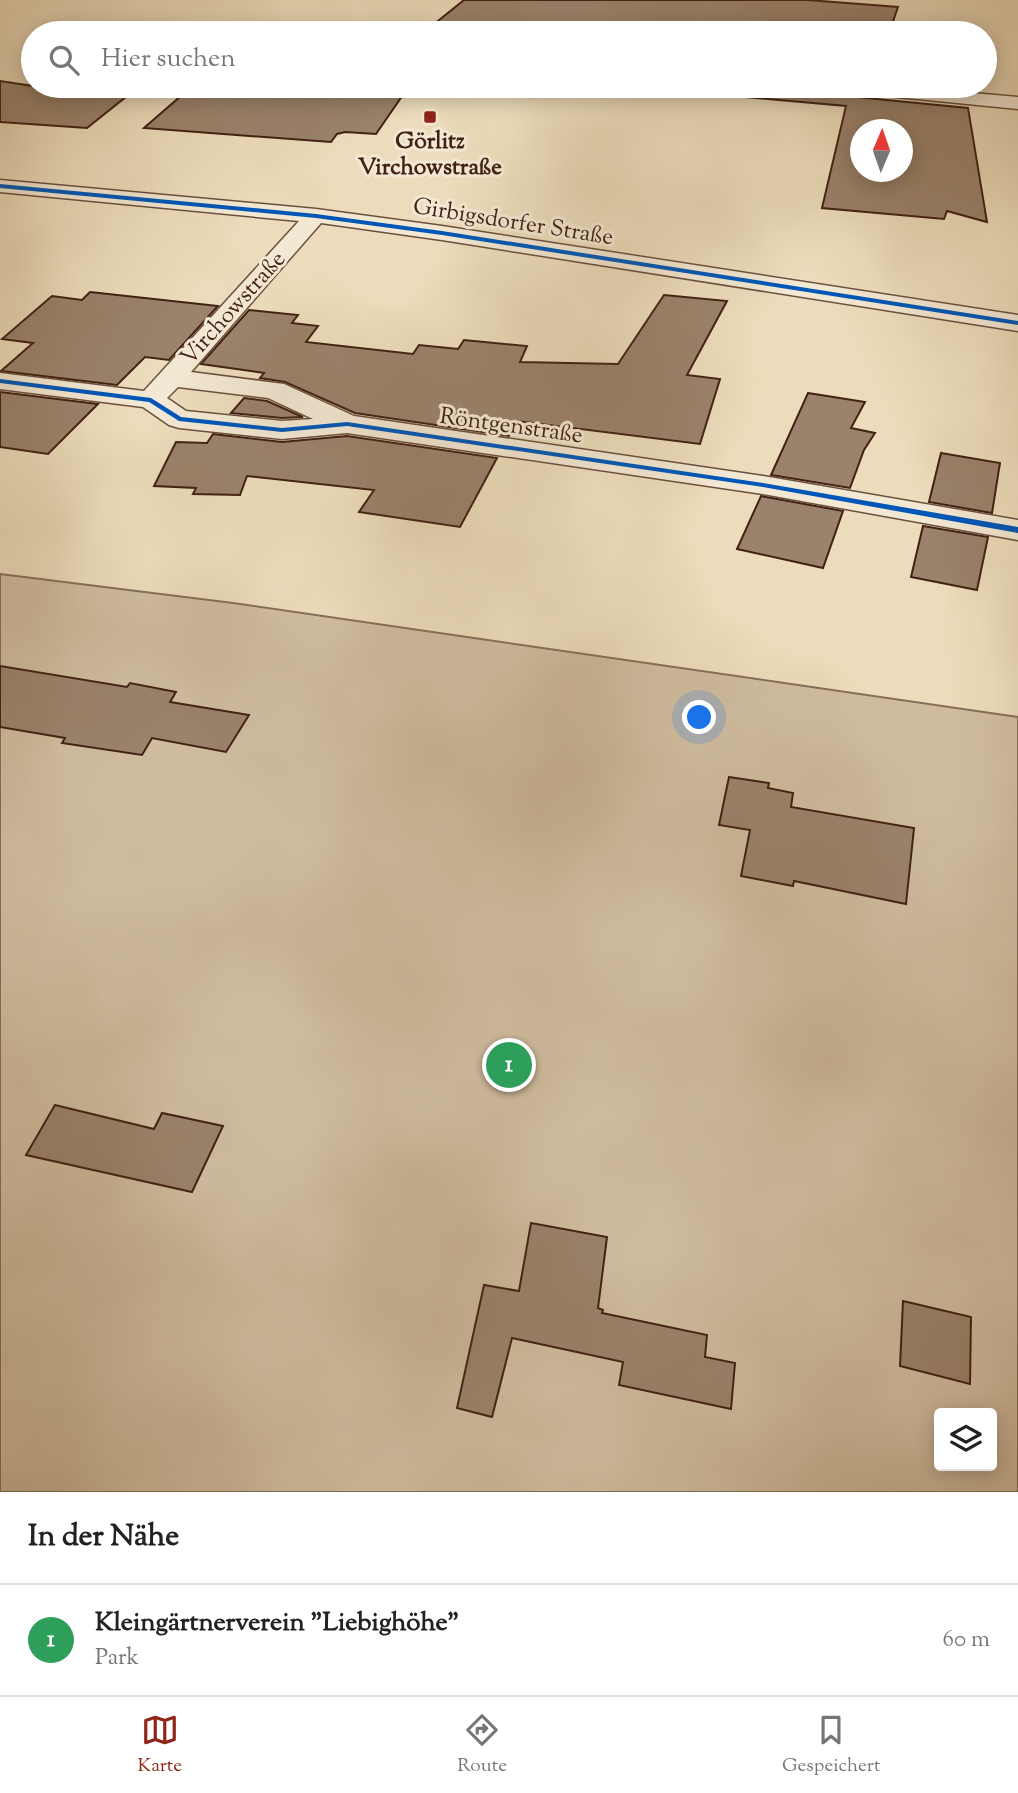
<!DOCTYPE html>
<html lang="de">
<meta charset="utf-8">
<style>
:root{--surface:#fff;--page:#f2f2f2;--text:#222;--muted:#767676;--line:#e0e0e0;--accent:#8f2418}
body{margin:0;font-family:"Sorts Mill Goudy",serif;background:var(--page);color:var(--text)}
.controls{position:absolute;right:21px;bottom:21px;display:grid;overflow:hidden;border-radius:7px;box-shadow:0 4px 18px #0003}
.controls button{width:63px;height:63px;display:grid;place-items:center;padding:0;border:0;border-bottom:2px solid var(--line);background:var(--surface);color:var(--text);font:35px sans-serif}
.compass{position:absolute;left:850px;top:119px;width:63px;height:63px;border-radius:50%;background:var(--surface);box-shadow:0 4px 18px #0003;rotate:2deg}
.you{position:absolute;left:700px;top:718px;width:24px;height:24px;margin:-18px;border:5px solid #fff;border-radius:50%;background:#1a73e8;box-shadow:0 0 0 10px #1a73e833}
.badge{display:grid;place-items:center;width:46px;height:46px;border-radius:50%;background:var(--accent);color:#fff;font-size:23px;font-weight:700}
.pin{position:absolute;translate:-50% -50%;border:4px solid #fff;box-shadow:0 2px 7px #0006}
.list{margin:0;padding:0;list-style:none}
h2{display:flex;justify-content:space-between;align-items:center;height:91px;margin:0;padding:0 28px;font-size:30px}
h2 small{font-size:23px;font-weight:400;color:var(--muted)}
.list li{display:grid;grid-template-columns:46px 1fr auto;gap:21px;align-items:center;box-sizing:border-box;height:112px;padding:0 28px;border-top:2px solid var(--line)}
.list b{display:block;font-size:26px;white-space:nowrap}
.list p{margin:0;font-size:23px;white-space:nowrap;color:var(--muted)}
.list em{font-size:23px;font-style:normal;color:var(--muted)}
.icon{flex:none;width:38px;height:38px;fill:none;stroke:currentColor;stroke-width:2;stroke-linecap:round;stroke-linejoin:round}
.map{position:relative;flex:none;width:1018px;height:1492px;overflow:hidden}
.search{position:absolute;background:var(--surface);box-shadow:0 4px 18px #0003;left:21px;right:21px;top:21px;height:77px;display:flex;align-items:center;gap:18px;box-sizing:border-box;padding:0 24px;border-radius:38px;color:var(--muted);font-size:26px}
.sheet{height:203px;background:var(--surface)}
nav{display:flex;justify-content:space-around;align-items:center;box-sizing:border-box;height:98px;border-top:2px solid var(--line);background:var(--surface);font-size:19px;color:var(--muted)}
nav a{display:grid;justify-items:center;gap:4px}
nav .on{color:var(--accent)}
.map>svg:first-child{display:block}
.green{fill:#cfbc9f;stroke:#886e5a;stroke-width:2;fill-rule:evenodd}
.building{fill:#9a826b;stroke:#422114;stroke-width:2;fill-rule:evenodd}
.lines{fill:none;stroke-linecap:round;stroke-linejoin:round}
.minor-casing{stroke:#6c503e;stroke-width:3}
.minor{fill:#f3e8d3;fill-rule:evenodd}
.cycleway-casing{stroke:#f3e8d3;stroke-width:5}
.cycleway{fill:#0057b8;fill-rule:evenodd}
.poi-dot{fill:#8f2418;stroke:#f3e8d3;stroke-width:2.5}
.labels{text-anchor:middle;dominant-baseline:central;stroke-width:6;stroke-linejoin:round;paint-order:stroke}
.far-poi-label{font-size:23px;font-weight:bold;fill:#422114;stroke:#f3e8d3}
.far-street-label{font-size:23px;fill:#422114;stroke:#f3e8d3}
</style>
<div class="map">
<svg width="1018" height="1492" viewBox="0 0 1018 1492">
<rect width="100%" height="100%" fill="#ecdcbb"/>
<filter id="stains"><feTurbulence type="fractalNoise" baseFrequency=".00286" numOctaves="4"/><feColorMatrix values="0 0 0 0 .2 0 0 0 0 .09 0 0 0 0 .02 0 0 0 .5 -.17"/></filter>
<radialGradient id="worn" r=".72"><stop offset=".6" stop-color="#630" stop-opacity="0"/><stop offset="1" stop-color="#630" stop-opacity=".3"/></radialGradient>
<path class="green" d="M0 574 233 603 1018 717V1492H0ZM939 1413H992V1466H939Z"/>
<g class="building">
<path d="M464 0H808L898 7 889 33H423Z"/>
<path d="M0 81 33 86 132 92 87 128 0 122Z"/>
<path d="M360 86H409L376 134 345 132 337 134 331 142 144 128 190 88 316 95 322 88 355 89Z"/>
<path d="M622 86H825L836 94 866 98 968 108 987 222 947 211 944 219 822 208 846 106ZM860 130H902V172H860Z"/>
<path d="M90 292 218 306 169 360 145 357 117 385 1 371 33 343 2 339 52 296 82 300Z"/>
<path d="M664 295 727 301 687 375 720 379 700 444 517 421 509 436 355 413 285 382 260 378 264 373 201 364 249 310 298 315 292 323 318 326 306 342 413 354 419 345 458 349 464 340 527 346 520 362 618 364Z"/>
<path d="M0 392 98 404 48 454 0 447Z"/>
<path d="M808 393 865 402 851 428 875 433 864 450 850 488 771 475Z"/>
<path d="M244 398 267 401 303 417 282 418 231 413Z"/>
<path d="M213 434 282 442 347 436 497 458 460 527 359 512 374 490 247 476 240 495 193 494 196 488 154 486 176 442 207 443Z"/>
<path d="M941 453 1000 463 992 513 929 502Z"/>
<path d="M761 496 843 511 823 568 737 549Z"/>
<path d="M923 526 988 537 977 590 911 577Z"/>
<path d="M0 666 127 687 130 683 176 692 170 702 249 715 226 752 152 738 142 755 62 743 65 738 0 727Z"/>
<path d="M729 777 769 783 768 788 793 793 791 807 914 828 906 904 794 881 793 886 741 876 750 830 719 825Z"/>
<path d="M55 1105 154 1129 162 1113 223 1126 192 1192 26 1155Z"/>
<path d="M531 1223 607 1237 598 1308 603 1310 602 1313 707 1335 705 1357 735 1363 731 1409 619 1385 623 1362 512 1338 492 1417 457 1408 484 1285 519 1291Z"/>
<path d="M903 1301 971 1317 970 1384 900 1366Z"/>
</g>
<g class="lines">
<g class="minor-casing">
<g id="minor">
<path d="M827 86H892L1018 97V109L836 91Z"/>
<path d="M0 180 316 209 442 226 1018 315V331L442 240 321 223 191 372 284 384 354 416 763 476 1018 520V540L763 494 347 433 282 439 179 428 169 425 143 407 0 389V373L144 391 299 221 0 192ZM178 387 268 398 313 419 282 421 186 411 167 398Z"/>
</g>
</g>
<use href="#minor" class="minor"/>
<g class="cycleway-casing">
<g id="cycleway">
<path d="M0 184 316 214 442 231 1018 321V325L442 235 316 218 0 188Z"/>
<path d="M0 379 151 398 181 417 282 428 347 422 763 483 1018 527V533L763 487 347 426 282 432 179 421 149 402 0 383Z"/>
</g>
</g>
<use href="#cycleway" class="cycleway"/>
</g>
<rect class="poi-dot" x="423" y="110" width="14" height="14" rx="3.5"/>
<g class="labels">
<g class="far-poi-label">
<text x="430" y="142">Görlitz<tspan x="430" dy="26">Virchowstraße</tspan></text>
</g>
<g class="far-street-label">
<text transform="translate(513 223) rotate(9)">Girbigsdorfer Straße</text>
<text transform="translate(234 309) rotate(-48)">Virchowstraße</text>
<text transform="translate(511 427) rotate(8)">Röntgenstraße</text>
</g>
</g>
<rect width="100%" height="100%" filter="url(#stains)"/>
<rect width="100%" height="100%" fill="url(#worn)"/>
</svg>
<div class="controls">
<button><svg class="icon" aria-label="layers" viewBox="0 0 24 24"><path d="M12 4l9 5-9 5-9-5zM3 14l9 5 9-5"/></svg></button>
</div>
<svg class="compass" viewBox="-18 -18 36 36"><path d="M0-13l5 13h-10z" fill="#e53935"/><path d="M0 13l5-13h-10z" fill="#767676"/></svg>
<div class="you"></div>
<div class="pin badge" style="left:509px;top:1065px;background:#2e9e5b">1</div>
<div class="search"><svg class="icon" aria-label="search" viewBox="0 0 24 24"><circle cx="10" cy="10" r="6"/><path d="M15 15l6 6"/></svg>Hier suchen</div>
</div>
<section class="sheet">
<h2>In der Nähe<small></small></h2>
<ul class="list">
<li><span class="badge" style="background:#2e9e5b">1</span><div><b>Kleingärtnerverein &quot;Liebighöhe&quot;</b><p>Park</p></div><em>60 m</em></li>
</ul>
</section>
<nav>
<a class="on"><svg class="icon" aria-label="map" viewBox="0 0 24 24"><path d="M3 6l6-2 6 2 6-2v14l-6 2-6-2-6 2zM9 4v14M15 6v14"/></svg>Karte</a>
<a><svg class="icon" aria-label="directions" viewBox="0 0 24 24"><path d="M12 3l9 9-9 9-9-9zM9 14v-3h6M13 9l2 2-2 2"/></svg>Route</a>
<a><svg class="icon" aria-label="saved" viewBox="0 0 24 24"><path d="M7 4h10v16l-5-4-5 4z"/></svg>Gespeichert</a>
</nav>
